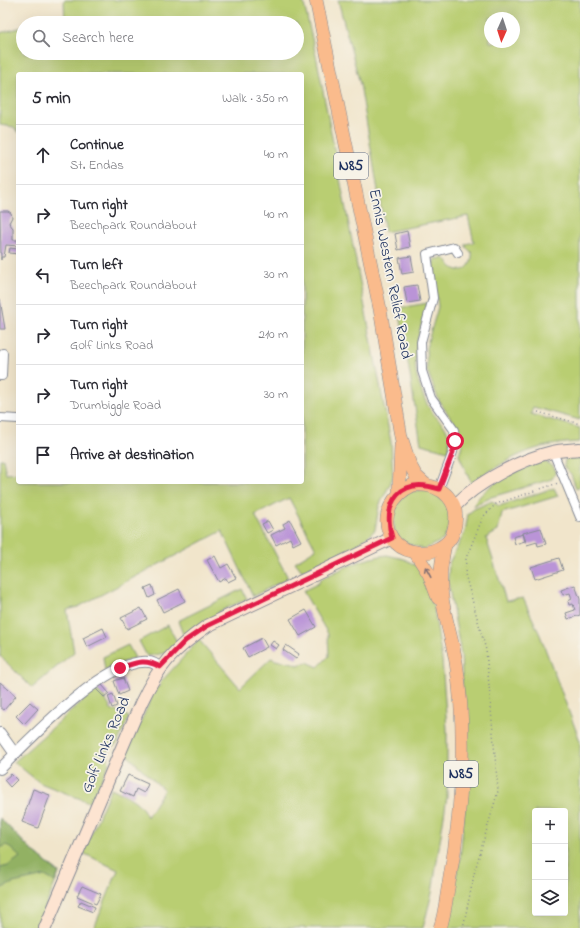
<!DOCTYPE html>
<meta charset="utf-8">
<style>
:root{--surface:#fff;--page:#f2f2f3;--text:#2b2b33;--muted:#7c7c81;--line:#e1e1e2}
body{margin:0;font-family:"Indie Flower",sans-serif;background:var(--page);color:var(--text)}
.controls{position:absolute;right:12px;bottom:12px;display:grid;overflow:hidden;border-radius:4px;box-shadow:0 4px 16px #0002}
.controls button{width:36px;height:36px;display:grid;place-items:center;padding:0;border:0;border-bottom:1px solid var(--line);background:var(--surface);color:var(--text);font:20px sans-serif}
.compass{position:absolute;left:484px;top:12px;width:36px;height:36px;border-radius:50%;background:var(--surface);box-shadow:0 4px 16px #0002;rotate:183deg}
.stop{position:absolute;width:12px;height:12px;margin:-9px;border:3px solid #e11d48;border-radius:50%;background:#fff}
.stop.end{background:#e11d48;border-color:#fff;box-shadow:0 1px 4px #0008}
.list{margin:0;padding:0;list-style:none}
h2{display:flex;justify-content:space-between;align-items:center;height:52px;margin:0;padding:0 16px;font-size:17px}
h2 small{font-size:13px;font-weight:400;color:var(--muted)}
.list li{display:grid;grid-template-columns:26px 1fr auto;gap:12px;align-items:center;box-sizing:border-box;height:60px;padding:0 16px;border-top:1px solid var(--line)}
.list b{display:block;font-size:15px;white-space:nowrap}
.list p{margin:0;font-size:13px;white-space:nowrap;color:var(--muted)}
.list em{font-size:13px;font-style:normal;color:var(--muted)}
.icon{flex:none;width:22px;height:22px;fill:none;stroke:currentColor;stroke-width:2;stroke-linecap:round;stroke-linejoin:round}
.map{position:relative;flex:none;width:580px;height:928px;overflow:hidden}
.search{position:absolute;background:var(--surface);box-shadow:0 4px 16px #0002;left:16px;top:16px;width:288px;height:44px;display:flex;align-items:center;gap:10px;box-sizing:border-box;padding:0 14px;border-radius:22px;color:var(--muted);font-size:15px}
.panel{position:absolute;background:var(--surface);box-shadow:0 4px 16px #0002;left:16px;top:72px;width:288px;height:412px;border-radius:4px}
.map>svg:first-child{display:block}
.green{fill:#b9ce72;stroke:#6a7e68;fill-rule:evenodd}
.forest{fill:#92b164;stroke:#567061}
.building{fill:#ba94d7}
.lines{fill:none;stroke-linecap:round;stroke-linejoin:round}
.minor-casing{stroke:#868a94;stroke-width:10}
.tertiary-casing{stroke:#868a94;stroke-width:12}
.secondary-casing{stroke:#868a94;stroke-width:14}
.primary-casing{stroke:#868a94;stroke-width:14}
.path{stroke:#868a94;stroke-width:1.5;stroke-dasharray:1 3;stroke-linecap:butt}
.minor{stroke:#fff;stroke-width:8}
.tertiary{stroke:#fff;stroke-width:10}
.secondary{stroke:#fde4d1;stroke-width:12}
.primary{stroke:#fabb8c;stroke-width:13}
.oneway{stroke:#7f6e73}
.route{stroke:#e11d48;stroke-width:5}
.labels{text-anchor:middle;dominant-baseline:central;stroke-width:3.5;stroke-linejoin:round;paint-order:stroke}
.shield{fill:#f7f3e8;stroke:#5d6a87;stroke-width:1}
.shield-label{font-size:15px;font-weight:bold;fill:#1b2f5e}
.street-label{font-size:16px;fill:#1b2f5e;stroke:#f7f3e8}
</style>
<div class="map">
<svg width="580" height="928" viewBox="0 0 580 928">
<rect width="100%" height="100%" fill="#f7f3e8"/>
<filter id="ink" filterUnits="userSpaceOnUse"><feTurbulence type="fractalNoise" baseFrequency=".025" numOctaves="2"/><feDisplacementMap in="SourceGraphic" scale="8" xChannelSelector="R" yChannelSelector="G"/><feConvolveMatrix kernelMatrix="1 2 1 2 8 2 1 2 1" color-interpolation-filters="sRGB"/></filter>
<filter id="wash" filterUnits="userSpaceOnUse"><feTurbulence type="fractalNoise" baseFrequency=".012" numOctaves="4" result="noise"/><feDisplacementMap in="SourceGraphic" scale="16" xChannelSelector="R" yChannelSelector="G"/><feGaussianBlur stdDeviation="0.9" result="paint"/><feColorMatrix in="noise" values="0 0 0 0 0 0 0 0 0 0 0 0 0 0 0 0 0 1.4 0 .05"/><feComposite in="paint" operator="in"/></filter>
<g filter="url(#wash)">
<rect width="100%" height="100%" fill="#f1e5cb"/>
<g class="green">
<path d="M64 0H303L317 60 391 442 393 476 390 484 379 506 375 530 359 544 302 571 295 562 316 549 289 498 255 515 287 576V579L253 596 222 531 78 607 67 610 74 652 32 688 0 656V459H3L6 474 18 473V482H302V74H18V133L14 127 0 125V33L23 27V53H297V23H65Z"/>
<path d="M338 0H580V420L533 407 531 414 580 428V442C530 444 511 458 471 483L459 455 462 445 461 433 439 401 427 370 426 348 438 307 433 264 435 259 444 258C448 261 450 267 455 269 466 274 473 263 472 253L466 247V244L474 242 468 216 385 232 360 84ZM490 18H514V42H490Z"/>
<path d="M428 303C421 326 413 347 416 372 418 383 423 396 428 406 439 425 454 426 448 451L421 444 399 308Z"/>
<path d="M580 455V487L576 489 571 474 564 467 565 460 571 456Z"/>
<path d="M543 461 553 466 556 471 552 479 488 498 473 506C486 482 518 470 543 461Z"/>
<path d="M554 488 558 496 502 513 498 531 486 538 506 601 523 598 540 635 580 741V928H445L460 859 467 783 461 654 448 582 449 563 465 532 468 514 474 509 492 501 499 506ZM535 811H565V913H535Z"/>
<path d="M431 489 447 501 452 521 443 540 424 549C395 540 394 540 393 509L407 492Z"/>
<path d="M387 555 404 559 417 566 423 574 434 609 442 660 447 729V796L432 893 423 928H94L118 870 83 853 111 788C126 795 141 801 147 817L164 790 126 754 156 688 161 685 160 683 199 640 240 688 271 658C280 663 289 660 298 665L307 662 318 667 329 656 328 634 303 591 319 583 320 580 323 578C345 567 364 558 387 555Z"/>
<path d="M242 589 247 599 218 612 219 615 184 637 178 621Z"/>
<path d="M168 625 177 642 166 653 147 656 139 641Z"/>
<path d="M128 645 135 658 118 664 105 671 103 657Z"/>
<path d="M96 689 104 697 111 709 129 717 117 744 107 751 109 764 91 803 40 783 14 762Z"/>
<path d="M0 818 30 849 59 873 37 928H0Z"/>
</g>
<path class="forest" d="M0 818 30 849 59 873 55 882 45 876 13 883 0 889V868L8 866 20 857 7 845 0 848Z"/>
<g id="blocks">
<g class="building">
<path d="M0 211H8L11 213 12 217 9 223 13 228V240H18V246L6 245 4 257H1V260Z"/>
<path d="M407 231 410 247 398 250 395 234Z"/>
<path d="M10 248 18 249V254L9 253Z"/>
<path d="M411 256 414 272 402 274 399 258Z"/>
<path d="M417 285 420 301 407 303 404 287Z"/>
<path d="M0 299 5 329H0Z"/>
<path d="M290 520 301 541 293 545 290 538 276 545 271 535 285 528 283 524Z"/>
<path d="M268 521 273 530 267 533 262 524Z"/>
<path d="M541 528 546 544 538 546 537 542 527 545 523 533Z"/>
<path d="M523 534 525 541 515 544 513 537Z"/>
<path d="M215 556 221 568 228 564 236 578 228 582 226 578 219 582 207 560Z"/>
<path d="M559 558 563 570 535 579 531 567Z"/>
<path d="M152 585 155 595 149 598 145 588Z"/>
<path d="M575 585 580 599V615L568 619 566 613 575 610 573 604 569 605 568 601 572 599 570 593 563 595 561 590Z"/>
<path d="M179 589 185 601 163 612 157 600Z"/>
<path d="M141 608 147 619 127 629 121 618Z"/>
<path d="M306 610 316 627 300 636 290 619Z"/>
<path d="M103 628 107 637 87 647 83 638Z"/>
<path d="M262 638 267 647 248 657 243 648Z"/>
<path d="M273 641 279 645 276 649 270 645Z"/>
<path d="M286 645 299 654 296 659 283 650Z"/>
<path d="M123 678 128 691 119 695 114 681Z"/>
<path d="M0 682 16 696 4 710 0 707Z"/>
<path d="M102 685 109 693 104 697 96 689Z"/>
<path d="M113 694 117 706 112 708 108 696Z"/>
<path d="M30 702 38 709 24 724 16 716Z"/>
<path d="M11 774 17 780 10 787 4 780Z"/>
<path d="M128 775 148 784 144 793 136 789 133 797 120 791Z"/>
<path d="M33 789 50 795 38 828 22 822Z"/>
<path d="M82 886 101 894 96 904 77 896Z"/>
<path d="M81 901 95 907 93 912 78 906Z"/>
</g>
</g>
</g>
<g filter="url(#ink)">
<use href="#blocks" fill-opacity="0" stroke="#868a94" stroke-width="1"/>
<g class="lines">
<g class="minor-casing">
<g id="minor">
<path d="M0 376H2L3 353"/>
<path d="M0 418 18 419"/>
<path d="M553 452 580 517"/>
<path d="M439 489 453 452 455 441 454 430 431 398 422 371 421 342 433 298 427 254 454 247 458 253"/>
</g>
</g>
<g class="tertiary-casing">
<g id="tertiary">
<path d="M0 733 15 754"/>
<path d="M0 769C29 740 107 657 149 662 153 662 156 665 160 667"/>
</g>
</g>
<g class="secondary-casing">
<g id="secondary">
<path d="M454 507C475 483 522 459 552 452 561 450 571 450 580 449"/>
<path d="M45 928 141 703C159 665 173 650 207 626L392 538"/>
</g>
</g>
<g class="primary-casing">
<g id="primary">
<path d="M316 0 380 309 401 437 410 465 416 476 426 485"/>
<path d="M413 485C443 483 463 502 453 533 451 540 445 545 439 548 425 556 401 553 392 538 379 517 393 494 413 485Z"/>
<path d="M399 493 401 445"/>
<path d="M415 552 429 574 438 598"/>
<path d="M440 928C445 914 446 898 449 883 462 812 467 734 456 662 451 632 438 600 441 569 442 561 443 553 445 545"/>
</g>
</g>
<g class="path">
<path d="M538 412 580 424"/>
<path d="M463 928 475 870 498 791 486 650 465 574 466 558 483 517 496 504 558 483"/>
</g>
<use href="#minor" class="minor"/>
<use href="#tertiary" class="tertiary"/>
<use href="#secondary" class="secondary"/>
<use href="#primary" class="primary"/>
</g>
<defs><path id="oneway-shaft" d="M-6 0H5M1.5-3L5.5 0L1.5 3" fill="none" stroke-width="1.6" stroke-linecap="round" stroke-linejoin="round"/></defs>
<use class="oneway" href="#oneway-shaft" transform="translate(428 572) rotate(-118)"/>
</g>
<g class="lines" filter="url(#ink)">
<path class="route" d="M120 668C136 663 144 658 160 667L185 641 207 626 392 538C382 502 400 476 439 489L453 452 455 441"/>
</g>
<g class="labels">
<g class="shield">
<rect x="334" y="153" width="34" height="26" rx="3"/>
<rect x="444" y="761" width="34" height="26" rx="3"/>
</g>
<g class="shield-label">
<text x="351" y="166">N85</text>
<text x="461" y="774">N85</text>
</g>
<g class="street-label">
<text transform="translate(390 274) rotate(79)">Ennis Western Relief Road</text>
<text transform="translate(106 745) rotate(-67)">Golf Links Road</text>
</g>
</g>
</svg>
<div class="controls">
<button>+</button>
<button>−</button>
<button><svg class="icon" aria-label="layers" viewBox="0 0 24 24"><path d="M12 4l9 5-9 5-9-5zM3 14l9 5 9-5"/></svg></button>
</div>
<svg class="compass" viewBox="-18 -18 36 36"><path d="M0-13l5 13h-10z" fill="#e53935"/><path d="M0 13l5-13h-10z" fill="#7c7c81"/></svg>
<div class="stop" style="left:455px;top:441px"></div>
<div class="stop end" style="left:120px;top:668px"></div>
<div class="search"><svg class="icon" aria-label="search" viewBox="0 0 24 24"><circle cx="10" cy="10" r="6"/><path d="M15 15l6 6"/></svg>Search here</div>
<section class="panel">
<h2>5 min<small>Walk · 350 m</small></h2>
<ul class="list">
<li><svg class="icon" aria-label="ahead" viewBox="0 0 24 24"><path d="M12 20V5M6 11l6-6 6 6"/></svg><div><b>Continue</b><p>St. Endas</p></div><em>40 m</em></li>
<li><svg class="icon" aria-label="right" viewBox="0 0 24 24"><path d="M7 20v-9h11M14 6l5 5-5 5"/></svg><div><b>Turn right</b><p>Beechpark Roundabout</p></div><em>40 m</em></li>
<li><svg class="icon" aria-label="left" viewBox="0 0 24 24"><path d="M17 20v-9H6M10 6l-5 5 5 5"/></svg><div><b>Turn left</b><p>Beechpark Roundabout</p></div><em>30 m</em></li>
<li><svg class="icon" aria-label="right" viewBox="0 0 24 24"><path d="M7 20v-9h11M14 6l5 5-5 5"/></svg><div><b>Turn right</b><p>Golf Links Road</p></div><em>210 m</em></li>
<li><svg class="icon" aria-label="right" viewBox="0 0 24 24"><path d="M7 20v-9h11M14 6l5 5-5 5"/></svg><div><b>Turn right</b><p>Drumbiggle Road</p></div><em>30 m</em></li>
<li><svg class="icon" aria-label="arrive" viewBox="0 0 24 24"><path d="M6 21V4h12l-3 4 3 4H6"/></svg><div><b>Arrive at destination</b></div></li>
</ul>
</section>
</div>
